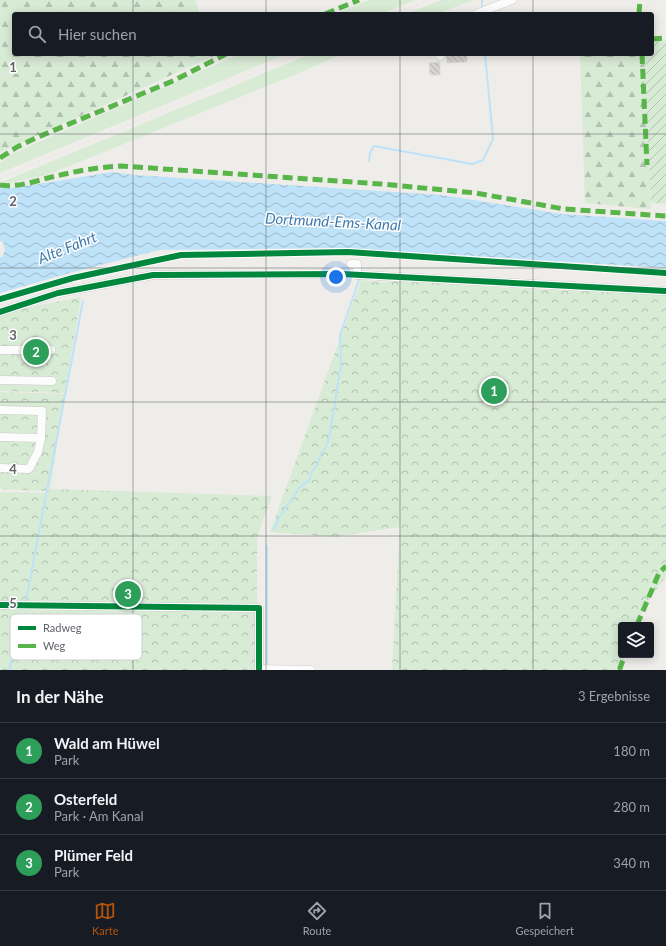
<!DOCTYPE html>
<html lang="de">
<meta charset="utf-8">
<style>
:root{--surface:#171b24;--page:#242831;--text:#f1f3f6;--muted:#9ea1a6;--line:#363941;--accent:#b45309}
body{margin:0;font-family:Lato,sans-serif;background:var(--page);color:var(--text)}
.controls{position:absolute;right:12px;bottom:12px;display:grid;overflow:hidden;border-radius:4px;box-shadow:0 2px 10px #0003}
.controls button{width:36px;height:36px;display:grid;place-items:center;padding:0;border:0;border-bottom:1px solid var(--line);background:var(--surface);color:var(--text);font:20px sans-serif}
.you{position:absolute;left:336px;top:277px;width:14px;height:14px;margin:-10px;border:3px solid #fff;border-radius:50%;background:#1a73e8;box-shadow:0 0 0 6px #1a73e833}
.badge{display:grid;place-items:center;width:26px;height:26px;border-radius:50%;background:var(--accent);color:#fff;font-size:13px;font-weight:700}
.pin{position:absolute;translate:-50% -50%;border:2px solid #fff;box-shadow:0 1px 4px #0006}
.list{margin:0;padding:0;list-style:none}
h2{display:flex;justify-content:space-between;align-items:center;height:52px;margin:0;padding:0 16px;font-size:17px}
h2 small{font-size:13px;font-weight:400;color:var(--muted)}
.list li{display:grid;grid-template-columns:26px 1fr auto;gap:12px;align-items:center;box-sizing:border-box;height:56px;padding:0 16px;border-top:1px solid var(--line)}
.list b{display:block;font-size:15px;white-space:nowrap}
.list p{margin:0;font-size:13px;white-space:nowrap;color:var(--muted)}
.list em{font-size:13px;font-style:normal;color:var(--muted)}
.icon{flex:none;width:22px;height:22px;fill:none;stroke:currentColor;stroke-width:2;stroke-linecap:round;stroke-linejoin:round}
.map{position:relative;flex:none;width:666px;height:670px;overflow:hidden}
.search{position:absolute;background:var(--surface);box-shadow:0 2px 10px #0003;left:12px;right:12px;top:12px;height:44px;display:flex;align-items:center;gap:10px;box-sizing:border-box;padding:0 14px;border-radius:4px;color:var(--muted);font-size:15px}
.sheet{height:220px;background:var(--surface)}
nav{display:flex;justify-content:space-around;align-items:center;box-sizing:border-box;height:56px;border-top:1px solid var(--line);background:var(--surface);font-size:11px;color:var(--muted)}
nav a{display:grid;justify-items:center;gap:2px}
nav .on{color:var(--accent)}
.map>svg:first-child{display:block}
.grass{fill:#d8ebd5}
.forest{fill:url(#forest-firs)}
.park{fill:url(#park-crowns)}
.garden{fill:url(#garden-furrows)}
.water{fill:url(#water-waves)}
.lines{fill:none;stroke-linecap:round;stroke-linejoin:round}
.stream{stroke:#bee2f8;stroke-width:2}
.building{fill:url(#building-back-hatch);stroke:#dedcd8}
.minor-casing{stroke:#cbcbca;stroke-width:9}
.minor{stroke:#fdfcfc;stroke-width:8}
.rail{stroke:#e4e4e4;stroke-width:2;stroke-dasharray:1 5;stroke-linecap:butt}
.quiet{stroke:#58b549;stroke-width:5;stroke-dasharray:10 5;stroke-linecap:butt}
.cycleway-casing{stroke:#fff;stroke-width:8}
.cycleway{stroke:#00873e;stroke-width:6}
.grid{fill:none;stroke:#5f6368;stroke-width:1;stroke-opacity:0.55}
.labels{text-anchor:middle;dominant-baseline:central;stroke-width:3;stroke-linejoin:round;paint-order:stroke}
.water-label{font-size:15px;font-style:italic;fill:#3f7aac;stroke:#fff}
.key{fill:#fff;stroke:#cfd0d2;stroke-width:1}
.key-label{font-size:11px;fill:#5f6368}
.grid-label{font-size:13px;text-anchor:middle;font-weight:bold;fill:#5f6368;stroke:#fff;stroke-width:3;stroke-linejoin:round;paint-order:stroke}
</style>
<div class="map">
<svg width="666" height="670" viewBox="0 0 666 670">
<defs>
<pattern id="forest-firs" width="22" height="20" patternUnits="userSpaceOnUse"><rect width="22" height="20" fill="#d8ebd5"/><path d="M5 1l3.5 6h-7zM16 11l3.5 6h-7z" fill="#b2c2b1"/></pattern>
<pattern id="park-crowns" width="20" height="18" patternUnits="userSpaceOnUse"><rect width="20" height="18" fill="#d8ebd5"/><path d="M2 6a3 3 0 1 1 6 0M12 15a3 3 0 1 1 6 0" fill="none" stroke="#b2c2b1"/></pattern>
<pattern id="garden-furrows" width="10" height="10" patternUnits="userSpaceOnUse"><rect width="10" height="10" fill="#d8ebd5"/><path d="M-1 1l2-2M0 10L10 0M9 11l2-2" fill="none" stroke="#b2c2b1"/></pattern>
<pattern id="water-waves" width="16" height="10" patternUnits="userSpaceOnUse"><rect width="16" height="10" fill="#bee2f8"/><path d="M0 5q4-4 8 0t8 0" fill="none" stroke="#9ebbcd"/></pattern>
<pattern id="building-back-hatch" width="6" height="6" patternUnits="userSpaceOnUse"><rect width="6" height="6" fill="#d5d4d2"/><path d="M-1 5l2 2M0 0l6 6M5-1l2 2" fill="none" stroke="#b0b0ae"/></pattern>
</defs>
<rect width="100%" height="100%" fill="#efede9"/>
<g class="grass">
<path d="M369 0H415L382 14H335Z"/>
<path d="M441 0H473L437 14H407Z"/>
<path d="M240 54H286L0 173V164L9 155Z"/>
<path d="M311 54H342L299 73 47 175 10 183 2 182Z"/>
</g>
<g class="forest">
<path d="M0 0H195L200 14H14V54L216 55 0 152Z"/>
<path d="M580 54H644L651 209 585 203Z"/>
</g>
<g class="park">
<path d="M361 280 385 283 388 280 530 289 666 294V576L645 606 637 625H621V655H625L621 670H392L400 527 335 537 270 532Z"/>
<path d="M81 297 65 393 0 391V313Z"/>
<path d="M0 392 65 394 50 489 272 496 257 537V670H0V492L45 493V491L0 489Z"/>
</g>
<path class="garden" d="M666 40V204L651 203 644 54H652V41Z"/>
<path class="water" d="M112 172 135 175 441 195 562 214 666 221V268L344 248 159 250 66 274 0 293V257H2L5 250 3 242 0 241V188H13Z"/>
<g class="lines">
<g class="stream">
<path d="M482 0V6"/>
<path d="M369 161 370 153 374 146 472 164 483 160 493 139 485 54"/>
<path d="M274 529 279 518 300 487 309 480 311 473 317 465 322 452 326 447 329 438 341 365 340 335 359 280"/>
<path d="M26 601 83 301"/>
<path d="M267 663V546"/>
<path d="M9 670 23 615"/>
</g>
</g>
<g class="building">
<path d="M446 54H467V62L447 63Z"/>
<path d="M440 62V75H430L429 63Z"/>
</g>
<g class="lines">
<g class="minor-casing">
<g id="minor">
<path d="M476 14 512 0"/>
<path d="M440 54V56"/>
<path d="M351 264H357V275"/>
<path d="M0 312 58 293 153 275 342 274 666 291"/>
<path d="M0 350H51"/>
<path d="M0 380 52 381"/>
<path d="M0 410 42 411 41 438 38 452 29 469 0 468"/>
<path d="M0 437 41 438"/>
<path d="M0 605 259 608V670"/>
<path d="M259 669 310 670"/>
</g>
</g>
<use href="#minor" class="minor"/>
<g class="rail">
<path d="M394 14 428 0"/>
<path d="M0 178 298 54"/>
</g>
<g class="quiet">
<path d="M325 14 359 0"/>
<path d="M639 14 640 0"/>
<path d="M652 39 666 38"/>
<path d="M642 54 647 165"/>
<path d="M0 158 17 147 38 137 175 80 226 54"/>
<path d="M0 185C19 188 38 180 56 176 77 171 99 167 121 166L381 184 476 193 564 209 666 216"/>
<path d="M637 625 659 573 666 566"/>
<path d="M621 670 620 668 625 655"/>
</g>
<g class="cycleway-casing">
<g id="cycleway">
<path d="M0 299 73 278 181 255 348 252 666 273"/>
<path d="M0 312 58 293 153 275 342 274 666 291"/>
<path d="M0 605 259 608V670"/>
</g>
</g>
<use href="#cycleway" class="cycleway"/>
</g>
<path class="grid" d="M133 0V14M266 0V14M400 0V14M533 0V14M133 54V670M266 54V670M400 54V670M533 54V670M0 134H666M0 268H666M0 402H666M0 536H666"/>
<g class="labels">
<g class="water-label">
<text transform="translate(333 221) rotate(3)">Dortmund-Ems-Kanal</text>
<text transform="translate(67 247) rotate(-22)">Alte Fahrt</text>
</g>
</g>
<rect x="10" y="614" width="132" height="46" rx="6" class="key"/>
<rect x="18" y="626" width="18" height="4" fill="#00873e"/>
<rect x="18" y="644" width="18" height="4" fill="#58b549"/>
<g class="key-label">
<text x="43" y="632">Radweg</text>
<text x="43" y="650">Weg</text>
</g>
<g class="grid-label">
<text x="13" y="72">1</text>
<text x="13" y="206">2</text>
<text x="13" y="340">3</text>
<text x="13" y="474">4</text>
<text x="13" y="608">5</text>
</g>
</svg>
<div class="controls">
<button><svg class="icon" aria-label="layers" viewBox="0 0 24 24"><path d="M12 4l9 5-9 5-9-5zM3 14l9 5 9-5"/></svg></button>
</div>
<div class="you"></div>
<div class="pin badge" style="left:494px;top:391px;background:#2e9e5b">1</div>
<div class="pin badge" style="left:36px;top:352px;background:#2e9e5b">2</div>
<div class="pin badge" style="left:128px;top:594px;background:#2e9e5b">3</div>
<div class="search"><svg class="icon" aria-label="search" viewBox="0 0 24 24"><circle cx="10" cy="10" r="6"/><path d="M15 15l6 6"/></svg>Hier suchen</div>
</div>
<section class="sheet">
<h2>In der Nähe<small>3 Ergebnisse</small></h2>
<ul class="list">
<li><span class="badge" style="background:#2e9e5b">1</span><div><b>Wald am Hüwel</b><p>Park</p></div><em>180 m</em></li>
<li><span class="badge" style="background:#2e9e5b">2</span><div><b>Osterfeld</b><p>Park · Am Kanal</p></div><em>280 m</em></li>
<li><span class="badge" style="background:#2e9e5b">3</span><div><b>Plümer Feld</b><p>Park</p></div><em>340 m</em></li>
</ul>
</section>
<nav>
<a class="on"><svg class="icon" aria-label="map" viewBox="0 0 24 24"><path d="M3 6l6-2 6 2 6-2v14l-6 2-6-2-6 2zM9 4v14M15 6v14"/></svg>Karte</a>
<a><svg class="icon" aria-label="directions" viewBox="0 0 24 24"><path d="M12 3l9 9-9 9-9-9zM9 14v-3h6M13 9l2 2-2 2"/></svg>Route</a>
<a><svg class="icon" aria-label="saved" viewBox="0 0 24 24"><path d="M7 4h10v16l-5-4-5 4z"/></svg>Gespeichert</a>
</nav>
